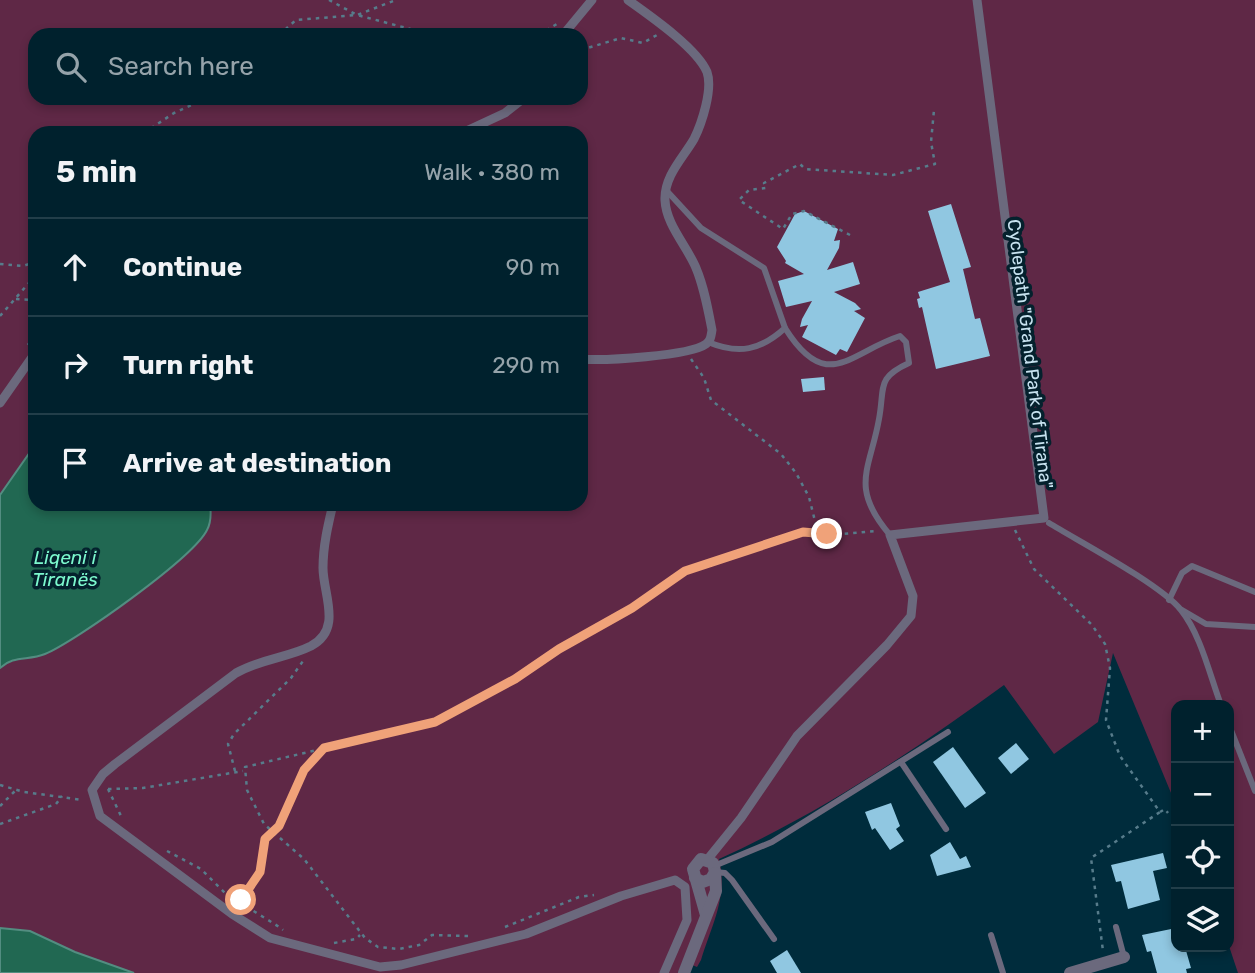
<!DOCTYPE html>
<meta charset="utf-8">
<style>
:root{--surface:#00212d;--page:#0a2935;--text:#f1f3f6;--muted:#95a3aa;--line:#223e49}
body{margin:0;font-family:Rubik,sans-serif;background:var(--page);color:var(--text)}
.controls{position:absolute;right:21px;bottom:21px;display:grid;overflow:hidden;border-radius:14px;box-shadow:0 4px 10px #0003}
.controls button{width:63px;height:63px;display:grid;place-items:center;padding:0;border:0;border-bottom:2px solid var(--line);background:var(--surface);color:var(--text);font:35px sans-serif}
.stop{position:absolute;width:21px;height:21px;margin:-16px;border:5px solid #f0a279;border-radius:50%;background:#fff}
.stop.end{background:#f0a279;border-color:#fff;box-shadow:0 2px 7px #0008}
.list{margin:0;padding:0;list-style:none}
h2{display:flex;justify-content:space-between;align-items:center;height:91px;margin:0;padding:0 28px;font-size:30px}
h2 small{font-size:23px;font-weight:400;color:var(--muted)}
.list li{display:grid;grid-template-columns:46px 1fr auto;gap:21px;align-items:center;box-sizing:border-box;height:98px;padding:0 28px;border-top:2px solid var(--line)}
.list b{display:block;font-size:26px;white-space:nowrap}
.list em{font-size:23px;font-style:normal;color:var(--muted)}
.icon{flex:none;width:38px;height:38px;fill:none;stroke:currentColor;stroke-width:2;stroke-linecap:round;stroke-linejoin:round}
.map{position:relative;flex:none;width:1255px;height:973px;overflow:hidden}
.search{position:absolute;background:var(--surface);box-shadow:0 4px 10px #0003;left:28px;top:28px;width:560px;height:77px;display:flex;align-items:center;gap:18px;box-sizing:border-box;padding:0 24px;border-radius:21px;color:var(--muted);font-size:26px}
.panel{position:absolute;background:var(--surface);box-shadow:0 4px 10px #0003;left:28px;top:126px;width:560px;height:385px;border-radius:21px}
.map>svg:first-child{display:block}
.green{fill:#5f2846;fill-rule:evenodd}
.water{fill:#216852;stroke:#538d81;stroke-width:2}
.building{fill:#90c7e1}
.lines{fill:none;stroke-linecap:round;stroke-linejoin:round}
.path{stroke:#577c8b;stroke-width:2.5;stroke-dasharray:3.5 5;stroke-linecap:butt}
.service{stroke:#6b697d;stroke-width:6}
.pedestrian{stroke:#6b697d;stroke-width:9}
.minor{stroke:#6b697d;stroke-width:12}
.route{stroke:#f0a279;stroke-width:9}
.labels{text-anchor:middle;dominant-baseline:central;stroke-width:7;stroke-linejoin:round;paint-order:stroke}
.street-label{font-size:18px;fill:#c8e3f0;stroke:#04212d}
.water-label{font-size:19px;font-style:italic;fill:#7cf9ce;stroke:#04212d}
</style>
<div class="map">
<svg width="1255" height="973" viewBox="0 0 1255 973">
<rect width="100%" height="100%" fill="#002c3c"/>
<path class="green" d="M0 0H1255V973H1238L1229 946V705H1176V805L1113 653 1098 722 1054 754 1004 685C914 751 820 813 719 859 728 897 712 924 701 960L697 967 683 961 678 973H134L75 952 30 931 0 928V668C15 656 28 661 45 654 75 641 194 558 207 530 210 523 211 512 210 504H581V133H35V445L0 495ZM35 35H581V98H35Z"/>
<g class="water">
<path d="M35 445V504H210C211 512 211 523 207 530 193 558 76 641 45 654 28 661 14 655 0 668V495Z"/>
<path d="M0 928 30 931 75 952 134 973H0Z"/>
</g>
<g class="building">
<path d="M951 204 971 267 963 269 975 319 980 318 990 356 936 369 922 307 919 308 917 299 920 298 918 292 950 282 928 211Z"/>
<path d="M804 211 838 229 834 241 840 240 839 248 827 270 853 262 860 284 834 292 855 303 861 309 854 311 865 318 847 352 840 349 836 355 802 337 808 325 800 327 802 319 812 301 786 307 778 281 804 274 785 263 786 261 777 247 795 214Z"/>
<path d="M824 377 825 390 803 392 801 379Z"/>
<path d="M1016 743 1029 759 1011 774 998 758Z"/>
<path d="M953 747 986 793 965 808 933 762Z"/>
<path d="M891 803 900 826 896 829 904 841 890 850 875 828 872 830 865 812Z"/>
<path d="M950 842 960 859 966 856 971 867 937 876 930 855Z"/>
<path d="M1163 853 1167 868 1153 871 1160 900 1128 909 1121 881 1116 882 1111 865Z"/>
<path d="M1176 928V947H1185L1191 968 1186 969 1187 973H1157L1151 951 1147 952 1142 935Z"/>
<path d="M787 950 801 973H777L770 961Z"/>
</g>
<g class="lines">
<g class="path">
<path d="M329 0 357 15 433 35"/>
<path d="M279 35 296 20 357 15 396 0"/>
<path d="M539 35 560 22"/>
<path d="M581 50 621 38 643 43 657 35"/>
<path d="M144 133 174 113 207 98"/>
<path d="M850 235 804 211 792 214 783 229 739 200 749 190 766 188 764 183 800 164 805 169 893 175 935 164 931 142 934 110"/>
<path d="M0 264 23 266 35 262"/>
<path d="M16 299 35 300"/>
<path d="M0 316 35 276"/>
<path d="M28 345 35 334"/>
<path d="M691 359 704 378 711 400 781 454 796 473 809 497 818 533"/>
<path d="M1015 530 1034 569 1092 625 1105 644 1110 668 1106 720 1120 756 1160 812 1091 858 1103 951"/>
<path d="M235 771 228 744 234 734 291 678 303 661"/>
<path d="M0 785 24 792 83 800"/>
<path d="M108 789 122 818"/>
<path d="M108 789 143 788 243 771"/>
<path d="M0 806 16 790"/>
<path d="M1160 812 1165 809 1168 813"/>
<path d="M0 824 56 804 62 796"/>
<path d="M167 851 201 869 231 899"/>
<path d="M241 900C248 910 272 921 283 930"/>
<path d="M238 906 260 872 265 839 279 826 302 774 324 748"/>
<path d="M505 927 579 897 594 895"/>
<path d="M468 936 432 935 419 945 399 949 378 947 365 938 304 859 264 824 247 790 245 767 435 722 515 679 559 649 632 608 685 571 803 532 842 534 877 531"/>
<path d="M334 943 356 939 360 935"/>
</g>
<g class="service">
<path d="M666 190 701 228 764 268 785 328C761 350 739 355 708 342"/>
<path d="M785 328C827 395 850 352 900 336L906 342 909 363C876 378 885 387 879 419 870 470 849 487 890 535"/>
<path d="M1049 523C1080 542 1160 584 1181 610 1201 635 1210 676 1221 705"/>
<path d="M1169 600 1182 573 1192 566 1255 592"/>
<path d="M1182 610 1206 624 1255 627"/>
<path d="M1229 725 1255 791"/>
<path d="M901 762 946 829"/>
<path d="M714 866 772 842 948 732"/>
<path d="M715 872 725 873 732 880 774 939"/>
<path d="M1116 927 1124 957"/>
<path d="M991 935 1003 973"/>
</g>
<g class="pedestrian">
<path d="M563 35 592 0"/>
<path d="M462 133 505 113 524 98"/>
<path d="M581 359C603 361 690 356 706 344 711 340 711 336 712 330 708 309 704 287 696 268 687 246 666 225 665 200 664 176 683 158 694 139 702 123 713 89 707 72 697 48 649 15 628 0"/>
<path d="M0 403 35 353"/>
<path d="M333 504C328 525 323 546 323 568 323 594 343 629 311 646 287 658 263 658 236 673L115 764 103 774 92 790 100 816 232 914 270 938 380 967 401 965 526 934 621 896 675 880 685 887 687 920 664 973"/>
<path d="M707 860 741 818 797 736 887 645 911 616 913 596 890 535 1044 518 977 0"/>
</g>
<g class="minor">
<path d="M695 878 703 882 711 879 715 872 713 863 701 859 693 869 706 915"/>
<path d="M684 973 716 891 715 873"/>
<path d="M1070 973 1124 957"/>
</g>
</g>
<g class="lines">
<path class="route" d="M241 900 260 872 265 839 279 826 304 770 324 748 435 722 515 679 559 649 632 608 685 571 803 532 827 534"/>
</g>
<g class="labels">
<g class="street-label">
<text transform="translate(1030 354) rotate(83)">Cyclepath "Grand Park of Tirana"</text>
</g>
<g class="water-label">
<text x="65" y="557">Liqeni i<tspan x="65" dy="22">Tiranës</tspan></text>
</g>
</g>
</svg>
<div class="controls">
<button>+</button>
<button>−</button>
<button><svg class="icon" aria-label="locate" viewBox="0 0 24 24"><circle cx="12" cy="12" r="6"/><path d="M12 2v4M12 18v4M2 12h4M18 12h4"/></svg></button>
<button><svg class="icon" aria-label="layers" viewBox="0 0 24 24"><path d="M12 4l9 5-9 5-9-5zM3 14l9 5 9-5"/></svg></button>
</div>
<div class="stop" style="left:241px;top:900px"></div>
<div class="stop end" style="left:827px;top:534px"></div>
<div class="search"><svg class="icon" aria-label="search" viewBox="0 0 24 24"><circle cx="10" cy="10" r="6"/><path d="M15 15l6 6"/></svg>Search here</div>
<section class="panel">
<h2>5 min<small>Walk · 380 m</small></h2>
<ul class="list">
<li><svg class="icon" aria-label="ahead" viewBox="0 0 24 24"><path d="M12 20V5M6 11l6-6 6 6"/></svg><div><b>Continue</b></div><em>90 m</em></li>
<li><svg class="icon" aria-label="right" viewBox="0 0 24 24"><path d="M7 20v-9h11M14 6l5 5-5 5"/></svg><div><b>Turn right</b></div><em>290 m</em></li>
<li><svg class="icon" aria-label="arrive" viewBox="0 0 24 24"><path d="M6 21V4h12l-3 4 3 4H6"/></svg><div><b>Arrive at destination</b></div></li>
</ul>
</section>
</div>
